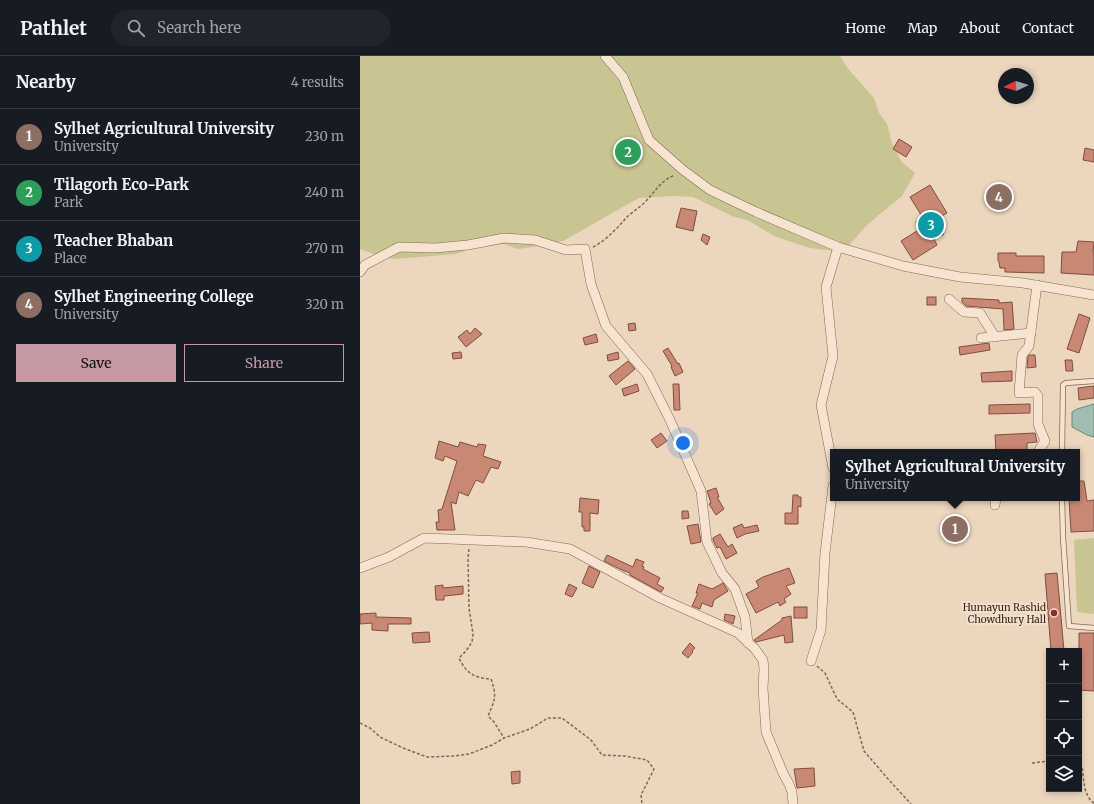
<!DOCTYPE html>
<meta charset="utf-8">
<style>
:root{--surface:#171b24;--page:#20242c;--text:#f1f3f6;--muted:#9ea1a6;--line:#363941;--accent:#c598a3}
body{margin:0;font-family:Merriweather,serif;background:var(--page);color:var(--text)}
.controls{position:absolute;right:12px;bottom:12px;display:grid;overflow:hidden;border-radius:0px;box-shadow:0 2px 6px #0003}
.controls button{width:36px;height:36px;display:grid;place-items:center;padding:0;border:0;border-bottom:1px solid var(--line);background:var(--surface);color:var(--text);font:20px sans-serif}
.compass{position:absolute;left:638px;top:12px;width:36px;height:36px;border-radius:50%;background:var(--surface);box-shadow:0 2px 6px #0003;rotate:266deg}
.you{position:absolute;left:323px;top:387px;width:14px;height:14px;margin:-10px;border:3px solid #fff;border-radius:50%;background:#1a73e8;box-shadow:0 0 0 6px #1a73e833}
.badge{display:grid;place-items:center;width:26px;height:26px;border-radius:50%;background:var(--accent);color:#fff;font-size:13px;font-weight:700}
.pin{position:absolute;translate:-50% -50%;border:2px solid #fff;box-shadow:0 1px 4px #0006}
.popup{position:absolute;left:470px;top:393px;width:250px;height:52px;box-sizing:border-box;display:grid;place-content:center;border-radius:0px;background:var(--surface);filter:drop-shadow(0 1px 3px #0005);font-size:13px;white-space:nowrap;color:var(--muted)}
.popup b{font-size:15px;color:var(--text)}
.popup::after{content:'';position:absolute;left:50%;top:100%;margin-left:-8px;border:8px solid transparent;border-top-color:var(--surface)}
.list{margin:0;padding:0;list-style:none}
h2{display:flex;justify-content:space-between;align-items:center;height:52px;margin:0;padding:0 16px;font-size:17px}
h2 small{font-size:13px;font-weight:400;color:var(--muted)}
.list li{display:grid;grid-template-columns:26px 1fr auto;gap:12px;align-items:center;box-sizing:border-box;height:56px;padding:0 16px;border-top:1px solid var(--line)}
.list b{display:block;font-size:15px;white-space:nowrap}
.list p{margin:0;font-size:13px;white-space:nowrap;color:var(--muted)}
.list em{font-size:13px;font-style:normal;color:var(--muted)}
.actions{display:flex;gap:8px;padding:12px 16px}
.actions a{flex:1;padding:9px 0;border:1px solid var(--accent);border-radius:0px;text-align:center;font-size:14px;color:var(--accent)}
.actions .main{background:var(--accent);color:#111}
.icon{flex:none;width:22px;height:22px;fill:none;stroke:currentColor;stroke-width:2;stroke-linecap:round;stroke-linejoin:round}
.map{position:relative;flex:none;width:734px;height:748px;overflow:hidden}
header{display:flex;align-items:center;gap:24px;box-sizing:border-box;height:56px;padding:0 20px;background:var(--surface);border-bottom:1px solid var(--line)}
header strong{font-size:19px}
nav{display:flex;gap:22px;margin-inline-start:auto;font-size:14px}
.search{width:280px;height:36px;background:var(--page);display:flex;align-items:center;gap:10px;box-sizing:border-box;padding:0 14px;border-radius:22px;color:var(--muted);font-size:15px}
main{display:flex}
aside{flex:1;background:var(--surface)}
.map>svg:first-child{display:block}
.green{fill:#c9c592}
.water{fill:#a1bdb0;stroke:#698a7c}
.building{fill:#c98874;stroke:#814d3e}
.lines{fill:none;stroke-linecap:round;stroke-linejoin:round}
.lane-casing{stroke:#836757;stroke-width:6}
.street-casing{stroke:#836757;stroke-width:10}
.path{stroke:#836757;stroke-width:1.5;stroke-dasharray:3 2;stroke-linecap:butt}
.lane{stroke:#f7e4d0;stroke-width:4.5}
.street{stroke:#f7e4d0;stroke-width:9}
.poi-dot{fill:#90293d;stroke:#f4e1cd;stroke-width:1.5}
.labels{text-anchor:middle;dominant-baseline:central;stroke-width:3.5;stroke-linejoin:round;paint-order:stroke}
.poi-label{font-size:10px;fill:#33231b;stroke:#f4e1cd;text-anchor:end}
</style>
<header>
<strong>Pathlet</strong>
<div class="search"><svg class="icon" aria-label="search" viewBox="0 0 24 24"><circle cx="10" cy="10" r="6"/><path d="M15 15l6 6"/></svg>Search here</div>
<nav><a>Home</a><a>Map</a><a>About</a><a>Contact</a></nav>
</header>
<main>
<aside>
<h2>Nearby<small>4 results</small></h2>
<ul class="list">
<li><span class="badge" style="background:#8d6e63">1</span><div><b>Sylhet Agricultural University</b><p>University</p></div><em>230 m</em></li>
<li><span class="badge" style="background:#2e9e5b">2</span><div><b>Tilagorh Eco-Park</b><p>Park</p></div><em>240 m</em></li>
<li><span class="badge" style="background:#0f9aa8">3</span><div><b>Teacher Bhaban</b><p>Place</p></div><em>270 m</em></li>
<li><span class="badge" style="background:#8d6e63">4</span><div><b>Sylhet Engineering College</b><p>University</p></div><em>320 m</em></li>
</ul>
<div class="actions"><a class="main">Save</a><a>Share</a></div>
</aside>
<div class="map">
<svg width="734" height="748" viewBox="0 0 734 748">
<rect width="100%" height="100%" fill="#ecd6be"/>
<g class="green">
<path d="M0 0H480L489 14 514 42 519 57 527 68 532 87 541 105 555 117 542 140 508 168 483 196 450 192 416 181 389 165 372 160 333 141 313 140 279 142 203 185 173 191 158 193 143 188 110 193 96 198 35 203 19 200 0 193Z"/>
<path d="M734 482V558L717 556 714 484Z"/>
</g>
<path class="water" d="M734 348V381L727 379 712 371V356L717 353Z"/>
<g class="building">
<path d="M539 83 552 91 546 101 533 93Z"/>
<path d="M725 92 734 94V106L723 104Z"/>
<path d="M570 129 587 157 578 162 585 173 583 179 574 183 577 189 553 204 541 185 560 173 556 166 563 162 550 141Z"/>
<path d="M321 152 337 155 333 175 316 171Z"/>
<path d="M343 178 350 181 347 189 341 184Z"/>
<path d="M718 185 734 186 733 197H734V219L701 217 702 196H716Z"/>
<path d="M638 197H656V200H684V217L645 216V212H640L639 206 638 205Z"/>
<rect x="567" y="241" width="9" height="8"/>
<path d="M602 242 639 244V247L652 246 654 273 644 274 643 253 606 250 602 246Z"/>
<path d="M719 258 730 262 719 297 707 293Z"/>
<path d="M275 267 276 274 269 275 268 268Z"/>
<path d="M115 272 122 278 106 291 98 281 107 274 110 278Z"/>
<path d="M236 278 238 286 225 289 223 282Z"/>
<path d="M629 287 630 294 600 299 599 291Z"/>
<path d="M308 292 318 308 319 307 323 316 315 320 311 311 312 310 303 295Z"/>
<path d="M101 296 102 302 93 303 92 297Z"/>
<path d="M258 296 259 303 248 305 247 299Z"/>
<path d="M669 299H675L676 311 667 312 668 301Z"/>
<path d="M705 304H712L713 315H706Z"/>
<path d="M268 305 275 313 256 329 249 320Z"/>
<path d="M652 315V325L622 326 621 317Z"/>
<path d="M277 328 279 335 264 340 262 333Z"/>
<path d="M313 328H319L320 354H314Z"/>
<path d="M734 330V342L719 344 718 332Z"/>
<path d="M670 348V357L629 358V349Z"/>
<path d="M301 377 307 385 297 392 291 384Z"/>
<path d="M675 377 677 386 667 387V396H636L635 379Z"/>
<path d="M79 385 98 391 100 386 117 391 118 388 126 389 123 400 141 406 138 413 131 411 123 427 116 424 108 440 99 436 96 448 91 446 95 474H77L76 466H79L78 454 82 453 97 405 85 400 83 405 75 402Z"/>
<path d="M717 425H724L727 445 734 444V475L711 476 709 442H717Z"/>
<path d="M356 432 359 441H357L364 453 356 459 349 448 351 447 347 435Z"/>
<path d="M433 439H438V441H441V451L438 450V468H425V457H432Z"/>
<path d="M220 442 239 444 238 458 230 457V475H224V471H222V456H219Z"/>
<path d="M322 455H328L329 462 322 463Z"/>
<path d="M338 468 341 486 331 488 327 470Z"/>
<path d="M382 468 384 472 397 469 399 475 385 478 377 482 373 472Z"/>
<path d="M360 478 368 491 372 488 377 497 366 503 360 491 357 492 353 484V482Z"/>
<path d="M247 499 273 511 276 503 284 506 282 510 284 511 283 513 300 522 297 528 304 532 301 536 270 519V517L262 514 244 505Z"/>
<path d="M229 510 240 516 233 532 222 527Z"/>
<path d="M429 512 435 527 426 530 431 538 424 543 426 546 420 550 418 546 396 557 386 538 399 531 396 525 403 521Z"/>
<path d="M697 517 704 595H691L685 518Z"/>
<path d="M363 527 368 535 354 544 352 551 342 547 340 553 332 550 338 537H336L339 528 352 533Z"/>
<path d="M209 528 217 532 212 541 205 538Z"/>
<path d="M83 529V532L103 530V538L84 540V544H76L75 530Z"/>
<rect x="434" y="551" width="13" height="11"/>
<path d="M16 557V561L51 562V568H28V575L12 574V567L0 568V558Z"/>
<path d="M365 558 375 560 373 568 364 564Z"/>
<path d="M431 560 433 586 425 587 424 579 396 586 394 584 422 564V562Z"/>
<path d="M69 576 70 586 53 587 52 577Z"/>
<path d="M719 577H734V635L719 634Z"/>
<path d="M330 587 335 592 332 595 333 596 328 602 322 597Z"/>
<path d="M454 712 455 730 437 732 434 713Z"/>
<path d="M160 715V727L152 728 151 716Z"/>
</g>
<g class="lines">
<g class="lane-casing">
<g id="lane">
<path d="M702 396 703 329 706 327 734 325"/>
<path d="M702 442 703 481 709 570 734 572"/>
</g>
</g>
<g class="street-casing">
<g id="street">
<path d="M245 0 263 21 289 84 323 114 350 134 396 156 478 191 543 210 600 221 663 227 734 239"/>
<path d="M0 216 5 209 39 191 75 192 108 189 144 182 175 184 206 194 225 193 231 228 246 270 287 318 310 364 341 435 347 486 362 517 375 533 385 561 388 587"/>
<path d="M677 229 669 290 662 299 659 337 675 336 678 340V368L685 385 678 396"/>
<path d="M589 243 604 256 620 257 635 281"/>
<path d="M621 282 671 277"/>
<path d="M473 412 461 349 473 300 466 231 478 191"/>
<path d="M635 449 636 442"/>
<path d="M0 512 29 501 64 482 166 486 210 493 300 542 378 577 395 593 403 604 404 613 403 632 406 676 423 717 429 728 432 736 433 748"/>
<path d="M451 605 461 574 465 497 473 430"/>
</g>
</g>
<g class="path">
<path d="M233 191C247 184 258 171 268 160 274 155 280 151 285 146 295 136 301 124 315 119"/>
<path d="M109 493 108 502 109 552 113 578 112 586 106 595 99 602C106 617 114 622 131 623 137 640 135 644 128 660L134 666 144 682"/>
<path d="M457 610 465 617 477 643 493 656 504 695 529 724 551 748"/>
<path d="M0 667 10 672 20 681 43 692 67 701 94 700 109 698 132 689 144 682 170 673 188 662H202L231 684 242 699 265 700 287 704 294 713 281 739 282 748"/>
<path d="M672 707 689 705"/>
<path d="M719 709 722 711C724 722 723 740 734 747"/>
</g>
<use href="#lane" class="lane"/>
<use href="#street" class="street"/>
</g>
<circle class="poi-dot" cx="694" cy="557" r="4"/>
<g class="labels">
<g class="poi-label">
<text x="686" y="551">Humayun Rashid<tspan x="686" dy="12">Chowdhury Hall</tspan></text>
</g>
</g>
</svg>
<div class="controls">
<button>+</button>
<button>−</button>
<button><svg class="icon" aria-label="locate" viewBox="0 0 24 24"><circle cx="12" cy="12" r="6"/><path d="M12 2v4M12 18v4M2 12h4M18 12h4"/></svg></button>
<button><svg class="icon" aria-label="layers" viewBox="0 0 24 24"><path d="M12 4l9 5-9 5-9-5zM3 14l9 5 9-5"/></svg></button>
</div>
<svg class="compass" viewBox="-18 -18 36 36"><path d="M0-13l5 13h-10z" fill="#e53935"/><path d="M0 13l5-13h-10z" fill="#9ea1a6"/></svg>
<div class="you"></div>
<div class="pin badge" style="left:595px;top:473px;background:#8d6e63">1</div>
<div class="popup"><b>Sylhet Agricultural University</b>University</div>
<div class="pin badge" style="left:268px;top:96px;background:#2e9e5b">2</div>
<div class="pin badge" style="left:571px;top:169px;background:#0f9aa8">3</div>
<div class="pin badge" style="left:639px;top:141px;background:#8d6e63">4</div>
</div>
</main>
